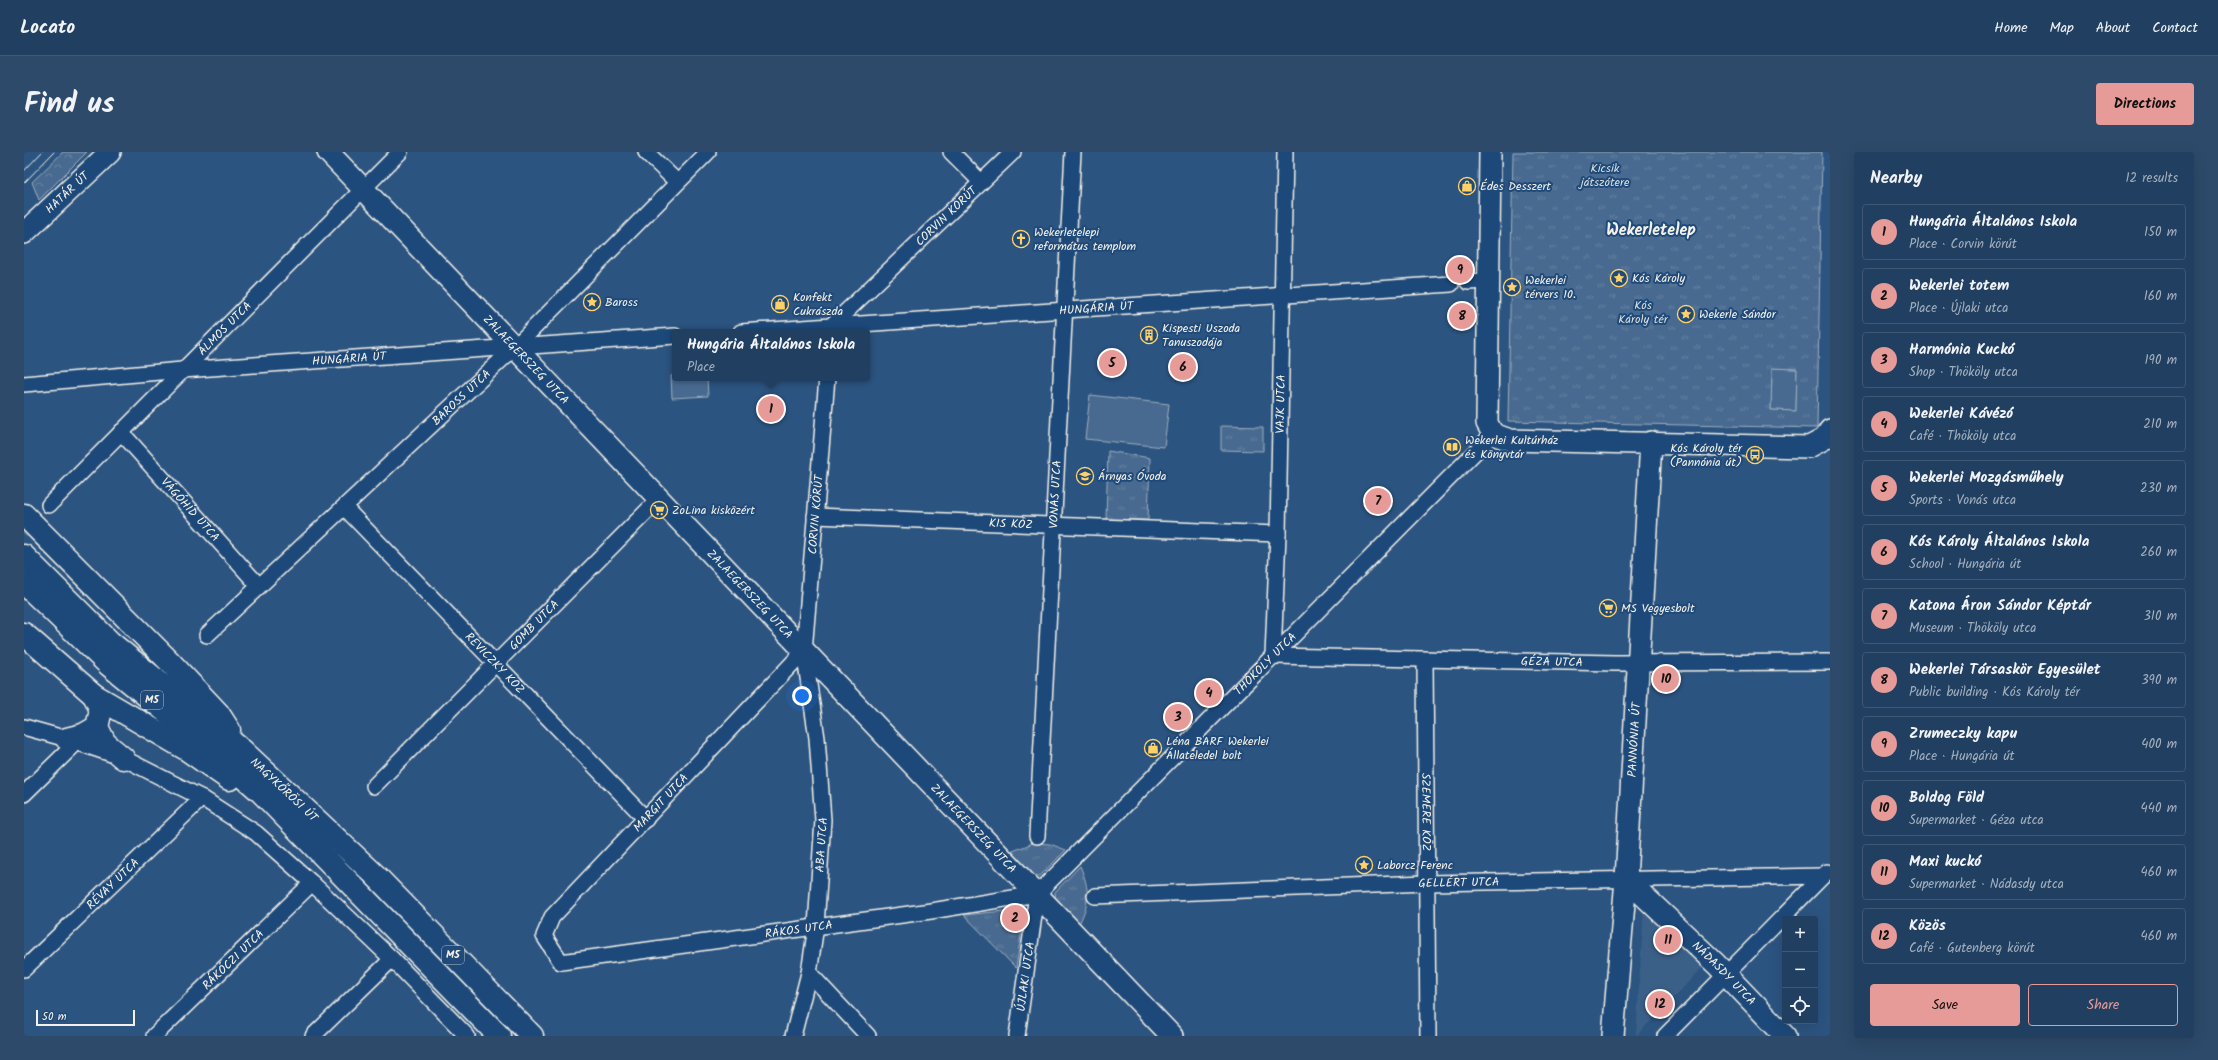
<!DOCTYPE html>
<meta charset="utf-8">
<style>
:root{--surface:#213f61;--page:#2d4a6a;--text:#f1f3f6;--muted:#a2afbd;--line:#3e5876;--accent:#e69b98}
body{margin:0;font-family:Kalam,sans-serif;background:var(--page);color:var(--text)}
.controls{position:absolute;right:12px;bottom:12px;display:grid;overflow:hidden;border-radius:4px;box-shadow:0 4px 16px #0002}
.controls button{width:36px;height:36px;display:grid;place-items:center;padding:0;border:0;border-bottom:1px solid var(--line);background:var(--surface);color:var(--text);font:20px sans-serif}
.scale{position:absolute;left:12px;bottom:10px;width:99px;box-sizing:border-box;padding-left:4px;border:2px solid #f4f1e8;border-top:0;font-size:11px;line-height:14px;white-space:nowrap;color:#f4f1e8;-webkit-text-stroke:3px #1f4a7a;paint-order:stroke}
.you{position:absolute;left:778px;top:544px;width:14px;height:14px;margin:-10px;border:3px solid #fff;border-radius:50%;background:#1a73e8;box-shadow:0 0 0 6px #1a73e833}
.badge{display:grid;place-items:center;width:26px;height:26px;border-radius:50%;background:var(--accent);color:#111;font-size:13px;font-weight:700}
.pin{position:absolute;translate:-50% -50%;border:2px solid #fff;box-shadow:0 1px 4px #0006}
.popup{position:absolute;left:648px;top:177px;width:198px;height:52px;box-sizing:border-box;display:grid;place-content:center;border-radius:4px;background:var(--surface);filter:drop-shadow(0 1px 3px #0005);font-size:13px;white-space:nowrap;color:var(--muted)}
.popup b{font-size:15px;color:var(--text)}
.popup::after{content:'';position:absolute;left:50%;top:100%;margin-left:-8px;border:8px solid transparent;border-top-color:var(--surface)}
.list{margin:0;padding:0;list-style:none}
h2{display:flex;justify-content:space-between;align-items:center;height:52px;margin:0;padding:0 16px;font-size:17px}
h2 small{font-size:13px;font-weight:400;color:var(--muted)}
.list li{display:grid;grid-template-columns:26px 1fr auto;gap:12px;align-items:center;box-sizing:border-box;height:56px;margin:0 8px 8px;padding:0 8px;border:1px solid var(--line);border-radius:4px}
.list b{display:block;font-size:15px;white-space:nowrap}
.list p{margin:0;font-size:13px;white-space:nowrap;color:var(--muted)}
.list em{font-size:13px;font-style:normal;color:var(--muted)}
.actions{display:flex;gap:8px;padding:12px 16px}
.actions a{flex:1;padding:9px 0;border:1px solid var(--accent);border-radius:4px;text-align:center;font-size:14px;color:var(--accent)}
.actions .main{background:var(--accent);color:#111}
.icon{flex:none;width:22px;height:22px;fill:none;stroke:currentColor;stroke-width:2;stroke-linecap:round;stroke-linejoin:round}
.map{position:relative;flex:none;width:1806px;height:884px;overflow:hidden;border-radius:4px}
header{display:flex;align-items:center;gap:24px;box-sizing:border-box;height:56px;padding:0 20px;background:var(--surface);border-bottom:1px solid var(--line)}
header strong{font-size:19px}
nav{display:flex;gap:22px;margin-inline-start:auto;font-size:14px}
.intro{display:flex;align-items:center;justify-content:space-between;box-sizing:border-box;height:96px;padding:0 24px}
h1{margin:0;font-size:28px}
.button{padding:10px 18px;border-radius:4px;background:var(--accent);color:#111;font-size:14px;font-weight:700}
main{display:flex;gap:24px;padding:0 24px}
aside{flex:1;background:var(--surface);border-radius:4px;box-shadow:0 4px 16px #0002}
.map>svg:first-child{display:block}
.built{fill:#3b6088}
.green{fill:#496b90;stroke:#9eaebc}
.forest{fill:url(#forest-crowns);stroke:#9eaebc}
.park{fill:url(#park-tufts);stroke:#9eaebc;fill-rule:evenodd}
.lines{fill:none;stroke-linecap:round;stroke-linejoin:round}
.street-casing{stroke:#f4f1e8;stroke-width:18}
.secondary-casing{stroke:#f4f1e8;stroke-width:24}
.primary-casing{stroke:#f4f1e8;stroke-width:25}
.street{stroke:#1f4a7a;stroke-width:15}
.secondary{stroke:#1f4a7a;stroke-width:21}
.primary{stroke:#1f4a7a;stroke-width:22}
.tram{stroke:#f4f1e8;stroke-width:1}
.labels{text-anchor:middle;dominant-baseline:central;stroke-width:4;stroke-linejoin:round;paint-order:stroke}
.shield{fill:#1f4a7a;stroke:#b4bfc7;stroke-width:1}
.shield-label{font-size:11px;font-weight:bold;fill:#f4f1e8}
.park-label{font-size:12px;fill:#dadddb;stroke:#1f4a7a}
.poi-label{font-size:12px;fill:#f4f1e8;stroke:#1f4a7a;text-anchor:start}
.street-label{font-size:12px;fill:#f4f1e8;stroke:#1f4a7a}
.district-label{font-size:16px;font-weight:bold;fill:#f4f1e8;stroke:#1f4a7a}
</style>
<header>
<strong>Locato</strong>
<nav><a>Home</a><a>Map</a><a>About</a><a>Contact</a></nav>
</header>
<div class="intro"><h1>Find us</h1><a class="button">Directions</a></div>
<main>
<div class="map">
<svg width="1806" height="884" viewBox="0 0 1806 884">
<defs>
<pattern id="forest-crowns" width="20" height="18" patternUnits="userSpaceOnUse"><rect width="20" height="18" fill="#496b90"/><path d="M2 6a3 3 0 1 1 6 0M12 15a3 3 0 1 1 6 0" fill="none" stroke="#6481a0"/></pattern>
<pattern id="park-tufts" width="24" height="20" patternUnits="userSpaceOnUse"><rect width="24" height="20" fill="#496b90"/><path d="M3 7l-1-3M5 7V3M7 7l1-3M15 17l-1-3M17 17v-4M19 17l1-3" fill="none" stroke="#6481a0"/></pattern>
</defs>
<rect width="100%" height="100%" fill="#2c5481"/>
<filter id="ink" filterUnits="userSpaceOnUse"><feTurbulence type="fractalNoise" baseFrequency=".025" numOctaves="2"/><feDisplacementMap in="SourceGraphic" scale="8" xChannelSelector="R" yChannelSelector="G"/><feConvolveMatrix kernelMatrix="1 2 1 2 8 2 1 2 1" color-interpolation-filters="sRGB"/></filter>
<g filter="url(#ink)">
<path class="built" d="M1620 755 1679 815 1612 884Z"/>
<g class="green">
<path d="M1748 216 1773 217 1772 259 1747 258Z"/>
<path d="M651 223V226H683L684 244 648 246 647 224Z"/>
<path d="M1066 243 1145 252 1140 295 1061 287Z"/>
</g>
<path class="forest" d="M39 0H63L15 48 8 30Z"/>
<g class="park">
<path d="M1489 0H1798L1793 276 1484 269ZM1748 216 1773 217 1772 259 1747 258Z"/>
<path d="M1197 274 1239 275V299L1197 298Z"/>
<path d="M1084 299 1126 306 1124 368 1082 367Z"/>
<path d="M1009 691 1026 692 1042 698 1016 724 1006 723 984 701Z"/>
<path d="M1056 714C1066 737 1066 751 1054 774L1032 751 1031 740Z"/>
<path d="M980 759 998 776 992 816 940 763Z"/>
</g>
<g class="lines">
<g class="street-casing">
<g id="street">
<path d="M622 0 653 30"/>
<path d="M927 0 957 30"/>
<path d="M1444 130 1465 129"/>
<path id="s1" d="M807 177V174L989 0"/>
<path id="s2" d="M717 180 1427 132"/>
<path id="s3" d="M0 232 158 218 651 184"/>
<path id="s4" d="M97 280 235 434"/>
<path id="s5" d="M25 353 376 0"/>
<path id="s6" d="M320 355 622 667"/>
<path id="s7" d="M791 364 1254 382"/>
<path id="s8" d="M183 483 491 195 684 0"/>
<path id="s9" d="M780 499 528 765 520 784 537 810 907 759 1013 742"/>
<path id="s10" d="M1249 504 1591 511 1806 510"/>
<path id="s11" d="M1249 504 1254 382 1261 0"/>
<path id="s12" d="M1401 509 1404 884"/>
<path d="M0 575 43 587 99 606 178 646 232 681 288 731 368 807 443 884"/>
<path id="s13" d="M350 634 635 347"/>
<path d="M0 642 53 590"/>
<path id="s14" d="M1013 684 1049 0"/>
<path id="s15" d="M1013 742 1469 282"/>
<path id="s16" d="M1071 744 1402 731 1799 724"/>
<path id="s17" d="M0 817 178 646"/>
<path d="M785 821 844 884"/>
<path id="s18" d="M130 884 288 731"/>
<path d="M289 884 368 807"/>
<path id="s19" d="M769 884 785 821 792 774 799 668 793 586 780 499 803 226"/>
<path id="s20" d="M993 884 1013 742"/>
<path d="M1641 884 1803 720"/>
</g>
</g>
<g class="secondary-casing">
<g id="secondary">
<path id="s21" d="M304 0 1148 884"/>
<path d="M1466 0 1463 271 1469 282 1486 288 1785 295 1800 287 1806 278"/>
<path id="s22" d="M0 81 86 0"/>
<path id="s23" d="M1602 727 1692 812 1761 884"/>
<path id="s24" d="M1589 884 1602 727 1627 290"/>
</g>
</g>
<g class="primary-casing">
<g id="primary">
<path d="M0 363 146 510 194 561 205 578"/>
<path id="s25" d="M0 404 87 491 219 599 350 722 508 884"/>
<path d="M0 431 85 513 189 598 237 640 475 884"/>
<path d="M0 482 70 543 162 597 205 627"/>
<path d="M73 575 81 591 99 606"/>
<path d="M43 587 59 583 73 575 77 558 70 543"/>
</g>
</g>
<use href="#street" class="street"/>
<use href="#secondary" class="secondary"/>
<use href="#primary" class="primary"/>
<g class="tram">
<path d="M0 19 18 0"/>
<path d="M0 31 30 0"/>
</g>
</g>
</g>
<defs>
<g id="shop-ring" transform="scale(0.9)"><circle r="9.5" fill="#1f4a7a" stroke="#ffd166" stroke-width="1.5"/><path d="M-5-2.5h2.3a2.7 3.5 0 0 1 5.4 0H5L5.5 6h-11ZM-1.5-2.5h3a1.5 2.3 0 0 0-3 0Z" fill="#ffd166"/></g>
<g id="church-ring" transform="scale(0.9)"><circle r="9.5" fill="#1f4a7a" stroke="#ffd166" stroke-width="1.5"/><path d="M-1.2-6h2.4v3.5h3.3v2.4h-3.3V6h-2.4V-.1h-3.3v-2.4h3.3Z" fill="#ffd166"/></g>
<g id="sight-ring" transform="scale(0.9)"><circle r="9.5" fill="#1f4a7a" stroke="#ffd166" stroke-width="1.5"/><path d="M0-6L1.8-2.2L6-1.7L2.9 1.2L3.7 5.4L0 3.3L-3.7 5.4L-2.9 1.2L-6-1.7L-1.8-2.2Z" fill="#ffd166"/></g>
<g id="building-ring" transform="scale(0.9)"><circle r="9.5" fill="#1f4a7a" stroke="#ffd166" stroke-width="1.5"/><path d="M-4-6H4V6H1V3H-1V6H-4ZM-2.5-4.3h1.7v1.8h-1.7ZM.8-4.3h1.7v1.8H.8ZM-2.5-1h1.7V.8h-1.7ZM.8-1h1.7V.8H.8Z" fill="#ffd166"/></g>
<g id="library-ring" transform="scale(0.9)"><circle r="9.5" fill="#1f4a7a" stroke="#ffd166" stroke-width="1.5"/><path d="M-6-4Q-3-5.5-.7-3.5V5Q-3 3-6 4ZM6-4Q3-5.5 .7-3.5V5Q3 3 6 4Z" fill="#ffd166"/></g>
<g id="bus-ring" transform="scale(0.9)"><circle r="9.5" fill="#1f4a7a" stroke="#ffd166" stroke-width="1.5"/><path d="M-5-6H5V4H4V6H2V4H-2V6H-4V4H-5ZM-3.5-4V0h7V-4ZM-3.5 1.2v1.5H-2V1.2ZM2 1.2v1.5H3.5V1.2Z" fill="#ffd166"/></g>
<g id="school-ring" transform="scale(0.9)"><circle r="9.5" fill="#1f4a7a" stroke="#ffd166" stroke-width="1.5"/><path d="M0-5L7-2L0 1L-7-2ZM-4 1L0 2.5L4 1V4Q0 6-4 4Z" fill="#ffd166"/></g>
<g id="supermarket-ring" transform="scale(0.9)"><circle r="9.5" fill="#1f4a7a" stroke="#ffd166" stroke-width="1.5"/><path d="M-6-5.5h2.5l.6 2H6L4.5 2H-2.5L-4.4-4H-6ZM-1.5 3.2a1.3 1.3 0 1 0 .1 0ZM3 3.2a1.3 1.3 0 1 0 .1 0Z" fill="#ffd166"/></g>
</defs>
<g fill-rule="evenodd">
<use href="#shop-ring" x="1443" y="34"/>
<use href="#church-ring" x="997" y="87"/>
<use href="#sight-ring" x="1595" y="126"/>
<use href="#sight-ring" x="1488" y="135"/>
<use href="#sight-ring" x="568" y="150"/>
<use href="#shop-ring" x="756" y="152"/>
<use href="#sight-ring" x="1662" y="162"/>
<use href="#building-ring" x="1125" y="183"/>
<use href="#library-ring" x="1428" y="295"/>
<use href="#bus-ring" x="1731" y="303"/>
<use href="#school-ring" x="1061" y="324"/>
<use href="#supermarket-ring" x="635" y="358"/>
<use href="#supermarket-ring" x="1584" y="456"/>
<use href="#shop-ring" x="1129" y="596"/>
<use href="#sight-ring" x="1340" y="713"/>
</g>
<g class="labels">
<g class="shield">
<rect x="117" y="539" width="22" height="18" rx="3"/>
<rect x="418" y="794" width="22" height="18" rx="3"/>
</g>
<g class="shield-label">
<text x="128" y="548">M5</text>
<text x="429" y="803">M5</text>
</g>
<g class="park-label">
<text x="1581" y="16">Kicsik<tspan x="1581" dy="14">játszótere</tspan></text>
<text x="1619" y="153">Kós<tspan x="1619" dy="14">Károly tér</tspan></text>
</g>
<g class="poi-label">
<text x="1456" y="34">Édes Desszert</text>
<text x="1010" y="80">Wekerletelepi<tspan x="1010" dy="14">református templom</tspan></text>
<text x="1608" y="126">Kós Károly</text>
<text x="1501" y="128">Wekerlei<tspan x="1501" dy="14">térvers 10.</tspan></text>
<text x="769" y="145">Konfekt<tspan x="769" dy="14">Cukrászda</tspan></text>
<text x="581" y="150">Baross</text>
<text x="1675" y="162">Wekerle Sándor</text>
<text x="1138" y="176">Kispesti Uszoda<tspan x="1138" dy="14">Tanuszodája</tspan></text>
<text x="1441" y="288">Wekerlei Kultúrház<tspan x="1441" dy="14">és Könyvtár</tspan></text>
<text x="1718" y="296" text-anchor="end">Kós Károly tér<tspan x="1718" dy="14">(Pannónia út)</tspan></text>
<text x="1074" y="324">Árnyas Óvoda</text>
<text x="648" y="358">ZoLina kisközért</text>
<text x="1597" y="456">MS Vegyesbolt</text>
<text x="1142" y="589">Léna BARF Wekerlei<tspan x="1142" dy="14">Állateledel bolt</tspan></text>
<text x="1353" y="713">Laborcz Ferenc</text>
</g>
<g class="street-label">
<text stroke="none"><textPath href="#s22" startOffset="59">HATÁR ÚT</textPath></text>
<text stroke="none"><textPath href="#s1" startOffset="162">CORVIN KÖRÚT</textPath></text>
<text stroke="none"><textPath href="#s2" startOffset="356">HUNGÁRIA ÚT</textPath></text>
<text stroke="none"><textPath href="#s5" startOffset="249">ÁLMOS UTCA</textPath></text>
<text stroke="none"><textPath href="#s3" startOffset="326">HUNGÁRIA ÚT</textPath></text>
<text stroke="none"><textPath href="#s21" startOffset="287">ZALAEGERSZEG UTCA</textPath></text>
<text stroke="none"><textPath href="#s8" startOffset="348">BAROSS UTCA</textPath></text>
<text stroke="none"><textPath href="#s11" startOffset="252">VAJK UTCA</textPath></text>
<text stroke="none"><textPath href="#s14" startOffset="342">VONÁS UTCA</textPath></text>
<text stroke="none"><textPath href="#s4" startOffset="104">VÁGÓHÍD UTCA</textPath></text>
<text stroke="none"><textPath href="#s19" startOffset="526">CORVIN KÖRÚT</textPath></text>
<text stroke="none"><textPath href="#s7" startOffset="196">KIS KÖZ</textPath></text>
<text stroke="none"><textPath href="#s21" startOffset="611">ZALAEGERSZEG UTCA</textPath></text>
<text stroke="none"><textPath href="#s13" startOffset="227">GOMB UTCA</textPath></text>
<text stroke="none"><textPath href="#s10" startOffset="279">GÉZA UTCA</textPath></text>
<text stroke="none"><textPath href="#s6" startOffset="217">REVICZKY KÖZ</textPath></text>
<text stroke="none"><textPath href="#s15" startOffset="324">THÖKÖLY UTCA</textPath></text>
<text stroke="none"><textPath href="#s24" startOffset="297">PANNÓNIA ÚT</textPath></text>
<text stroke="none"><textPath href="#s25" startOffset="350">NAGYKŐRÖSI ÚT</textPath></text>
<text transform="translate(637 651) rotate(-47)">MARGIT UTCA</text>
<text stroke="none"><textPath href="#s12" startOffset="151">SZEMERE KÖZ</textPath></text>
<text stroke="none"><textPath href="#s21" startOffset="935">ZALAEGERSZEG UTCA</textPath></text>
<text stroke="none"><textPath href="#s19" startOffset="194">ABA UTCA</textPath></text>
<text stroke="none"><textPath href="#s17" startOffset="123">RÉVAY UTCA</textPath></text>
<text stroke="none"><textPath href="#s16" startOffset="364">GELLÉRT UTCA</textPath></text>
<text stroke="none"><textPath href="#s9" startOffset="658">RÁKOS UTCA</textPath></text>
<text stroke="none"><textPath href="#s18" startOffset="110">RÁKÓCZI UTCA</textPath></text>
<text stroke="none"><textPath href="#s23" startOffset="136">NÁDASDY UTCA</textPath></text>
<text stroke="none"><textPath href="#s20" startOffset="60">ÚJLAKI UTCA</textPath></text>
</g>
<g class="district-label">
<text x="1627" y="78">Wekerletelep</text>
</g>
</g>
</svg>
<div class="controls">
<button>+</button>
<button>−</button>
<button><svg class="icon" aria-label="locate" viewBox="0 0 24 24"><circle cx="12" cy="12" r="6"/><path d="M12 2v4M12 18v4M2 12h4M18 12h4"/></svg></button>
</div>
<div class="scale">50 m</div>
<div class="you"></div>
<div class="pin badge" style="left:747px;top:257px">1</div>
<div class="popup"><b>Hungária Általános Iskola</b>Place</div>
<div class="pin badge" style="left:991px;top:766px">2</div>
<div class="pin badge" style="left:1154px;top:565px">3</div>
<div class="pin badge" style="left:1185px;top:541px">4</div>
<div class="pin badge" style="left:1088px;top:211px">5</div>
<div class="pin badge" style="left:1159px;top:215px">6</div>
<div class="pin badge" style="left:1354px;top:349px">7</div>
<div class="pin badge" style="left:1438px;top:164px">8</div>
<div class="pin badge" style="left:1436px;top:118px">9</div>
<div class="pin badge" style="left:1642px;top:527px">10</div>
<div class="pin badge" style="left:1644px;top:788px">11</div>
<div class="pin badge" style="left:1636px;top:852px">12</div>
</div>
<aside>
<h2>Nearby<small>12 results</small></h2>
<ul class="list">
<li><span class="badge">1</span><div><b>Hungária Általános Iskola</b><p>Place · Corvin körút</p></div><em>150 m</em></li>
<li><span class="badge">2</span><div><b>Wekerlei totem</b><p>Place · Újlaki utca</p></div><em>160 m</em></li>
<li><span class="badge">3</span><div><b>Harmónia Kuckó</b><p>Shop · Thököly utca</p></div><em>190 m</em></li>
<li><span class="badge">4</span><div><b>Wekerlei Kávézó</b><p>Café · Thököly utca</p></div><em>210 m</em></li>
<li><span class="badge">5</span><div><b>Wekerlei Mozgásműhely</b><p>Sports · Vonás utca</p></div><em>230 m</em></li>
<li><span class="badge">6</span><div><b>Kós Károly Általános Iskola</b><p>School · Hungária út</p></div><em>260 m</em></li>
<li><span class="badge">7</span><div><b>Katona Áron Sándor Képtár</b><p>Museum · Thököly utca</p></div><em>310 m</em></li>
<li><span class="badge">8</span><div><b>Wekerlei Társaskör Egyesület</b><p>Public building · Kós Károly tér</p></div><em>390 m</em></li>
<li><span class="badge">9</span><div><b>Zrumeczky kapu</b><p>Place · Hungária út</p></div><em>400 m</em></li>
<li><span class="badge">10</span><div><b>Boldog Föld</b><p>Supermarket · Géza utca</p></div><em>440 m</em></li>
<li><span class="badge">11</span><div><b>Maxi kuckó</b><p>Supermarket · Nádasdy utca</p></div><em>460 m</em></li>
<li><span class="badge">12</span><div><b>Közös</b><p>Café · Gutenberg körút</p></div><em>460 m</em></li>
</ul>
<div class="actions"><a class="main">Save</a><a>Share</a></div>
</aside>
</main>
